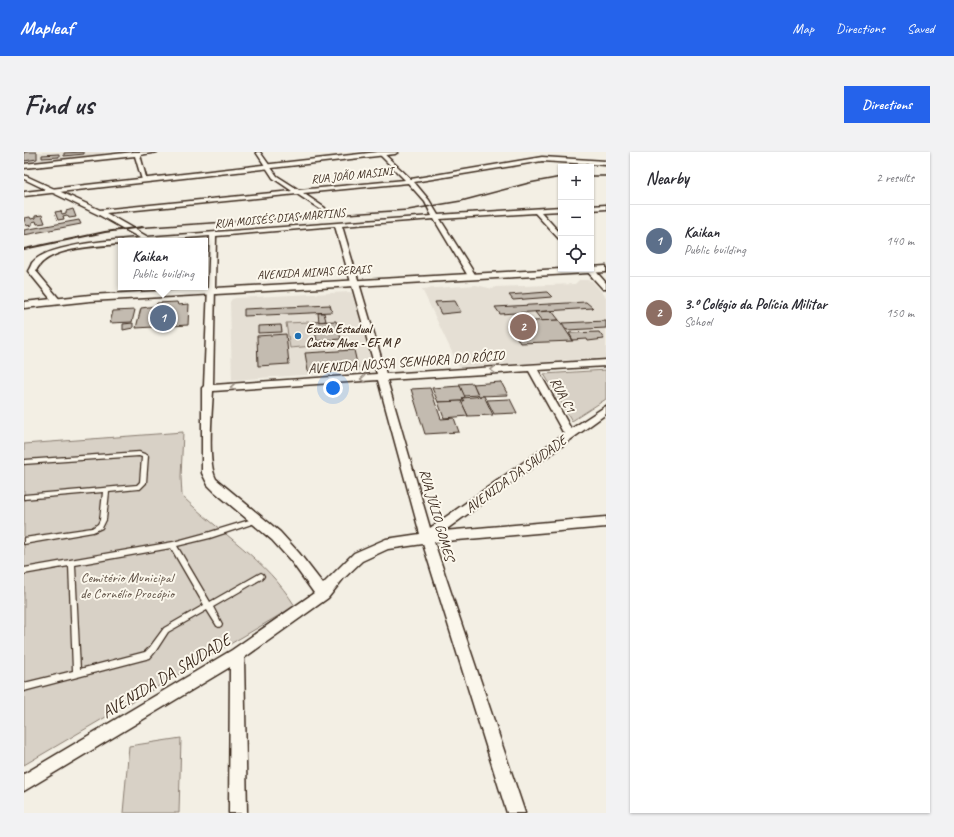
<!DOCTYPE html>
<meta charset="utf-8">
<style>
:root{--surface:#fff;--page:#f2f2f3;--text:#2b2b33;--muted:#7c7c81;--line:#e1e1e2;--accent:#2563eb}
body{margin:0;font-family:Caveat,sans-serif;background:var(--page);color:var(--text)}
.controls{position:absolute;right:12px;top:12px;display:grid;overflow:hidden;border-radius:0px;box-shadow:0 1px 3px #0004}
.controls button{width:36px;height:36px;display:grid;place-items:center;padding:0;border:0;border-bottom:1px solid var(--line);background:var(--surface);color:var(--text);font:20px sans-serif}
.you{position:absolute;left:309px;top:236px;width:14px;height:14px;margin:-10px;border:3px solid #fff;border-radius:50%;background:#1a73e8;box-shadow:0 0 0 6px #1a73e833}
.badge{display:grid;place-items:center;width:26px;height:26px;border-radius:50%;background:var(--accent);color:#fff;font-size:13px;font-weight:700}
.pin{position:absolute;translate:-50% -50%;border:2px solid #fff;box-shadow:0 1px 4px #0006}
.popup{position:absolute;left:94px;top:86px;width:90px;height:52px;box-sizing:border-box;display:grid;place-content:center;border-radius:0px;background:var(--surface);filter:drop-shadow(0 1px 3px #0005);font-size:13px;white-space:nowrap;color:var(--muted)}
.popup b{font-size:15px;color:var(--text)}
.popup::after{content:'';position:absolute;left:50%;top:100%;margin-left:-8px;border:8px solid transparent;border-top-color:var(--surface)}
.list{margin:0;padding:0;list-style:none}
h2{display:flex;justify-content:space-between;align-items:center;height:52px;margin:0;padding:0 16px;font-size:17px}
h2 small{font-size:13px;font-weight:400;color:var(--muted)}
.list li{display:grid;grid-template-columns:26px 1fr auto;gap:12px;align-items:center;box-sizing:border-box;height:72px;padding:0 16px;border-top:1px solid var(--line)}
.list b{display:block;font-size:15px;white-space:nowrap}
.list p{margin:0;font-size:13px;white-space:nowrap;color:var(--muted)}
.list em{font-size:13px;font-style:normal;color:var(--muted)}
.icon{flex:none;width:22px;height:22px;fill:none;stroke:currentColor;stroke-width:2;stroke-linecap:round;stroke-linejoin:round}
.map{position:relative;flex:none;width:582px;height:661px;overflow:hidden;border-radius:0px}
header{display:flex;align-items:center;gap:24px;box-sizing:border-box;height:56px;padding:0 20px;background:var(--accent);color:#fff}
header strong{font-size:19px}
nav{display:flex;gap:22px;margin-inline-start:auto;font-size:14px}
.intro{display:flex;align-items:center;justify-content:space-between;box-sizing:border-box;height:96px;padding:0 24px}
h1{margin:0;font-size:28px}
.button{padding:10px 18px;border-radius:0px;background:var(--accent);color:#fff;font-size:14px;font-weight:700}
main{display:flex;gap:24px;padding:0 24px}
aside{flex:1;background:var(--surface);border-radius:0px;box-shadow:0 1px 3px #0004}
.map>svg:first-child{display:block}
.built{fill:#e5dfd4}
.green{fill:#d8d1c6;stroke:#8a7e72}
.building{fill:#c3bbb0;stroke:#3b2a1e}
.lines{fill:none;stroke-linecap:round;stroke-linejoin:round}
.service-casing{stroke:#3b2a1e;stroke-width:2.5}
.minor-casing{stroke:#3b2a1e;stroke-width:3}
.tertiary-casing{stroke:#3b2a1e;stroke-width:3}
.service{fill:#fbf7ec;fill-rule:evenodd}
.minor{fill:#fbf7ec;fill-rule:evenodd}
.tertiary{fill:#fbf7ec;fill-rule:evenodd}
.rail-far1{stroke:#3b2a1e;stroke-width:1.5}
.rail{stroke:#3b2a1e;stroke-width:2}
.oneway{stroke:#9b9085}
.poi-dot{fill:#1f6fb2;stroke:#fbf7ec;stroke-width:1.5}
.labels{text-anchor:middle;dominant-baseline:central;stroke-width:4;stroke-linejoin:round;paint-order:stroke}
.far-street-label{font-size:12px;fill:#3b2a1e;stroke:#fbf7ec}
.far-poi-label{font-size:12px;font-weight:bold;fill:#3b2a1e;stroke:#fbf7ec;text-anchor:start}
.street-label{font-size:14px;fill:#3b2a1e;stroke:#fbf7ec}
.park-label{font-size:14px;fill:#625448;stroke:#fbf7ec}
.near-street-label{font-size:17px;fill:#3b2a1e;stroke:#fbf7ec}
</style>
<header>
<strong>Mapleaf</strong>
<nav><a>Map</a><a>Directions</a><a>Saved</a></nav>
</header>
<div class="intro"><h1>Find us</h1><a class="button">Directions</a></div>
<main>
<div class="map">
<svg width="582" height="661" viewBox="0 0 582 661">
<rect width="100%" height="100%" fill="#f3efe4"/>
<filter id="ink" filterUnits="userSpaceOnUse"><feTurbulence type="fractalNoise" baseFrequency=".025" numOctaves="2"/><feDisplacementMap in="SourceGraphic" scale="8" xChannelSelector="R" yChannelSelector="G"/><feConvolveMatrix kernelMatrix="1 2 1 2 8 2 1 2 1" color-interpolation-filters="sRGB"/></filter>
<g filter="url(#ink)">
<g class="built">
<path d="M0 0H80V3L0 11Z"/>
<path d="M555 128H564L568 129 582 145V206L435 215 398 137 452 133 469 137 471 135 551 132Z"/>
<path d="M326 140 328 141 350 218 208 228 206 150 208 147 212 146Z"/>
</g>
<g class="green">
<path d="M285 170 290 194 266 196 262 171Z"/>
<path d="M582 218V247L548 269 520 222Z"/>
<path d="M159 280 157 325 158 344C197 382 242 407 271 454L0 613V292Z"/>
<path d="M157 586 155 661H99L105 594Z"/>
</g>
<g class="building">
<path d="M0 0H13V7L0 9Z"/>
<path d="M60 0V2L40 4V1Z"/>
<path d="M35 2V5L18 6V3Z"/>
<path d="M49 57 52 65 45 66 43 63 39 64 40 67 34 68 31 60 37 59 38 62 42 61V59Z"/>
<path d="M18 63 21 71 13 72 12 69 8 70V73L2 74 0 66 6 65 7 67 11 66V64Z"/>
<path d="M55 68 57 72 0 83V78Z"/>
<path d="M523 140 528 145 489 148 485 143Z"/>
<path d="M431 149 437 160 417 162 411 150Z"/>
<path d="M153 150 154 153 165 152 164 173 112 176 117 156 132 154 133 151Z"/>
<path d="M562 150 569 156 476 162 471 155Z"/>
<path d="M306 153 308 160 220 164V157Z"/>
<path d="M111 158 108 170 86 171 89 159Z"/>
<path d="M528 159 535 168 518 169 511 160Z"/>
<path d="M294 161H300L302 169 295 170Z"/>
<path d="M535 168 549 189 496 191 484 170Z"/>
<path d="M312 169 317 187 293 189 289 170Z"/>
<path d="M582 169V176L543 178 538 171Z"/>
<path d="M109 171V176L99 178V172Z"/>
<path d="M257 173 258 180 234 181V174Z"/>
<path d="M575 180 580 187 564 189 563 187 549 188 545 181Z"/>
<path d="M262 182 265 212 234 214 233 184Z"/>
<path d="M330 198 334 216 284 219 281 201Z"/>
<path d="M477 230 484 243 455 244 449 232Z"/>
<path d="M449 231 454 243 440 244 435 232Z"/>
<path d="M436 234 441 245 438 246 440 249 414 250 408 236Z"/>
<path d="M406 236 417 267 430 266 435 280 401 282 387 237Z"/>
<path d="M460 244 469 263 444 264 437 249H440L438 246Z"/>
<path d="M486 247 493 261 470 262 463 248Z"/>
<path d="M437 249 444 264 420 266 414 250Z"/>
</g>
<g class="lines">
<g class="service-casing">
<g id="service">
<path d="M115 300 123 303 124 304 122 331 116 337H114L85 340 82 368 78 376 69 380 0 392V386L68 376 74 372 76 368 79 340 0 347V343L113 333 116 330 118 305 115 304 0 312V308Z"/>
<path d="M232 366H234L235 368 234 370 186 386 153 394 186 450 235 422 237 421 239 422 240 424 239 426 189 455 197 470 198 472 197 474 195 475 193 474 183 458 144 480 131 500 126 506 0 539V531L49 519 45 414 0 422V416L149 390 186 380ZM147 396 180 453 140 476 126 495 121 500 56 517 51 413Z"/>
</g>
</g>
<g class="minor-casing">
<g id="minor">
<path d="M110 0H133L116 3 123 29 118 28 111 4 0 16V12Z"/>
<path d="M232 0H236L253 24 275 38 381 28 353 0H358L387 27 518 5 582 9V13L518 9 390 30 405 48 414 63 537 55V59L517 60 537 82V88L535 87 511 61 416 67 452 124 448 126 444 124 410 67 318 74 362 222 582 208V214L514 218 547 277 582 254V262L420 379 582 365V375L410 390 501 661H483L399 392 364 397 338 409 319 427 304 446 220 506 223 661H205L206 515 0 639V622L208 498 290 441 267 409 248 388 191 340 184 333 178 321V236L180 234 186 84 126 89H97V92C74 94 22 95 12 119L37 149 36 151H30L4 119C6 116 7 113 8 111 22 92 93 88 116 86L75 63 0 27V23L76 58 268 39 249 26ZM384 31 401 50 408 64 124 85 82 61 273 42 299 59 301 58V56L279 41ZM311 74 353 222 189 233 192 84ZM505 219 540 282 406 376 363 228ZM354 228 396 382 362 387 330 401 299 432 275 401 256 380 192 327C183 311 188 259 189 239Z"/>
<path d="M582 53V57L567 58V54Z"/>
<path d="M568 115 582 131V137H579L561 117H567Z"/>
</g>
</g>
<g class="tertiary-casing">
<g id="tertiary">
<path d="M354 0H374L371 2 0 44V40Z"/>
<path d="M582 114V120L66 149 0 156V150L66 143 537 117H567V115Z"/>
</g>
</g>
<use href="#service" class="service"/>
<use href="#minor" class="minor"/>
<use href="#tertiary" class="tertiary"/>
<g class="rail-far1">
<path d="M567 24H582"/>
<path d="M110 76 384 58 437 49 505 31 537 25"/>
</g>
<path class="rail" d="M0 97 81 80 118 75"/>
</g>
<defs><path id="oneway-chevron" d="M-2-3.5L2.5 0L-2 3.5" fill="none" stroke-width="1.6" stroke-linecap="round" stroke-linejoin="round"/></defs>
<g class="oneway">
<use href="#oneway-chevron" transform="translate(469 218) rotate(176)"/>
<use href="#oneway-chevron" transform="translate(339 227) rotate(177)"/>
<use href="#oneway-chevron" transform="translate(209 235) rotate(177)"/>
</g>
</g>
<circle class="poi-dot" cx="274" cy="184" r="4"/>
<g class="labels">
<g class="far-street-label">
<text transform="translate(328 23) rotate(-6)">RUA JOÃO MASINI</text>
<text transform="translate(256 66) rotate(-5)">RUA MOISÉS DIAS MARTINS</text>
<text transform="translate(290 120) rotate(-3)">AVENIDA MINAS GERAIS</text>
</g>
<g class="far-poi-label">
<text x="282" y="177">Escola Estadual<tspan x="282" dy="14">Castro Alves - EF M P</tspan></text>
</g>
<g class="street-label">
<text transform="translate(382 210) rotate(-4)">AVENIDA NOSSA SENHORA DO RÓCIO</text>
<text transform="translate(539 243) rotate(61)">RUA C1</text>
<text transform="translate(492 322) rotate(-36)">AVENIDA DA SAUDADE</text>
<text transform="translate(413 363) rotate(74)">RUA JÚLIO GOMES</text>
</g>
<g class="park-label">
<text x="103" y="425">Cemitério Municipal<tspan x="103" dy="16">de Cornélio Procópio</tspan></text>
</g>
<g class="near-street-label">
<text transform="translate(142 524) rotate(-31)">AVENIDA DA SAUDADE</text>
</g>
</g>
</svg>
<div class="controls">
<button>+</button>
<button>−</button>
<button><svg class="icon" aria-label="locate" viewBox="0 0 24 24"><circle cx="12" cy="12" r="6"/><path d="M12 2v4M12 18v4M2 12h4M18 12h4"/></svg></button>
</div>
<div class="you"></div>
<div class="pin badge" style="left:139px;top:166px;background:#5c6f8a">1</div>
<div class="popup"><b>Kaikan</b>Public building</div>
<div class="pin badge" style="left:499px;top:175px;background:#8d6e63">2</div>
</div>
<aside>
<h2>Nearby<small>2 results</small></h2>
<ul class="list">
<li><span class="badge" style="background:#5c6f8a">1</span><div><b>Kaikan</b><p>Public building</p></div><em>140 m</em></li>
<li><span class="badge" style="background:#8d6e63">2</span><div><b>3.º Colégio da Polícia Militar</b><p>School</p></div><em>150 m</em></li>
</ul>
</aside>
</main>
